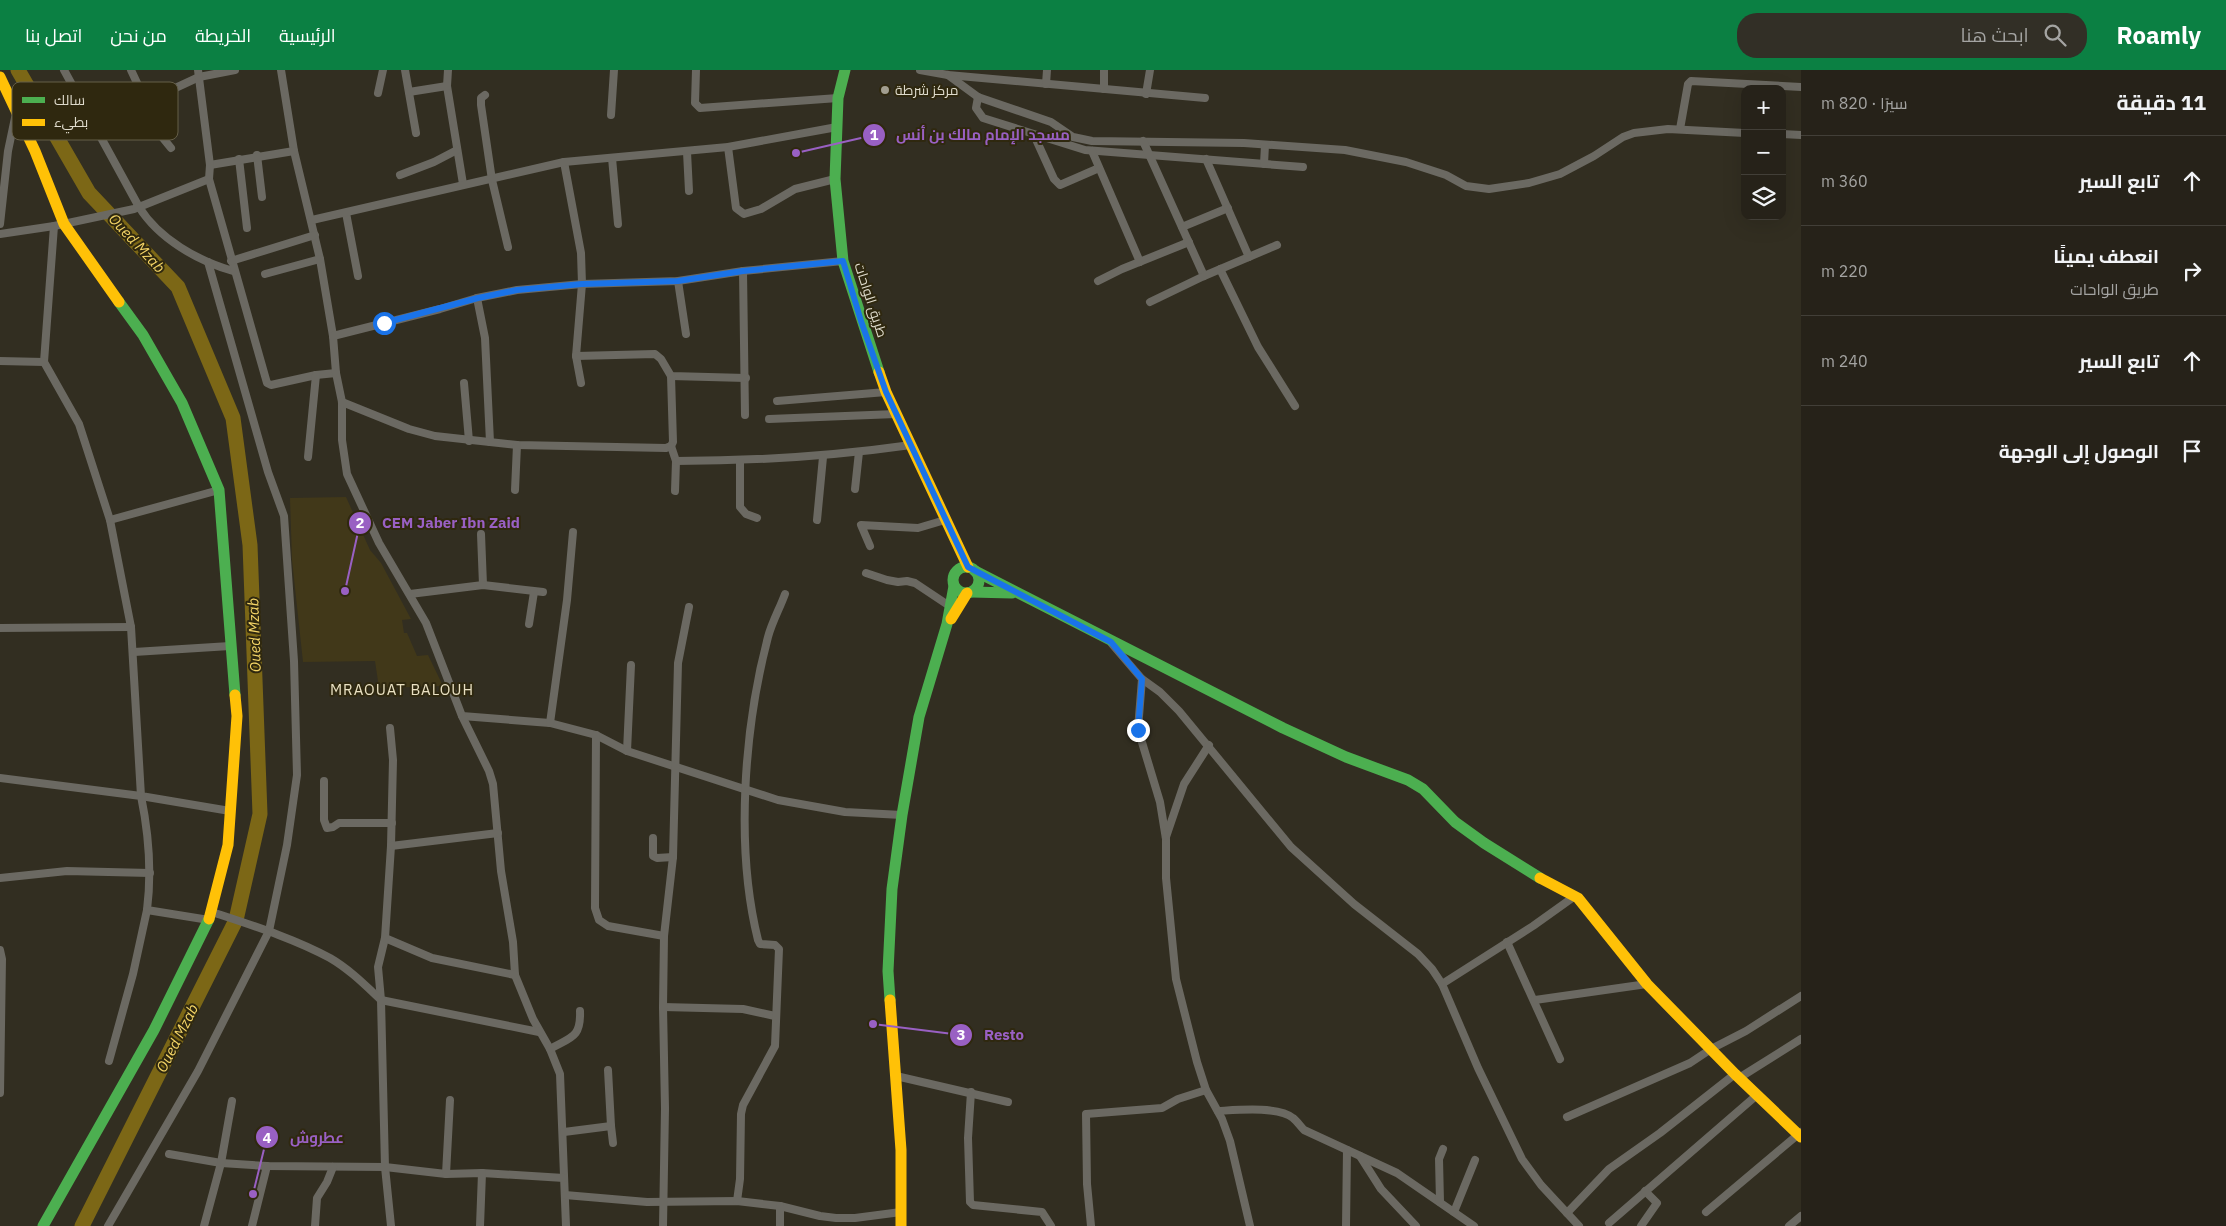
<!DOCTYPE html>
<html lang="ar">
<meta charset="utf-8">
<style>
:root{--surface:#262219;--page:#322f26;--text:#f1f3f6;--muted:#a4a4a2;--line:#423f38;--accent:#0b8043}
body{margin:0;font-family:"IBM Plex Sans",Cairo,sans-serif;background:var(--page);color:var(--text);direction:rtl}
.controls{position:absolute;right:15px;top:15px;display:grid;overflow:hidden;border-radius:10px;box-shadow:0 5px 20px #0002}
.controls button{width:45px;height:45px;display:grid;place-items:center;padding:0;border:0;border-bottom:1px solid var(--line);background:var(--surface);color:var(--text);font:25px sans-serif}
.stop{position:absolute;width:15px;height:15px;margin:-11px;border:4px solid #1a73e8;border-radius:50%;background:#fff}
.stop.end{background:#1a73e8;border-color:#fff;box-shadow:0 1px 5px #0008}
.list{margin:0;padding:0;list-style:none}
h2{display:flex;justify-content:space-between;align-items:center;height:65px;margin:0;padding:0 20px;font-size:21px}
h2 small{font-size:16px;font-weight:400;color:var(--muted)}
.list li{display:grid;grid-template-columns:32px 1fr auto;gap:15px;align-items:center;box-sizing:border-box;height:90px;padding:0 20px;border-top:1px solid var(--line)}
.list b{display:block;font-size:19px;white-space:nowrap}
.list p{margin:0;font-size:16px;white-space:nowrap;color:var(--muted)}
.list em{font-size:16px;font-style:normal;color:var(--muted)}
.icon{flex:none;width:28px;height:28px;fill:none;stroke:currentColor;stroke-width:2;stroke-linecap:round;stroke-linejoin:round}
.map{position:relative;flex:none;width:1801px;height:1156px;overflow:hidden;direction:ltr}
header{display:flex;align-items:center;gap:30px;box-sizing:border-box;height:70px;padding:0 25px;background:var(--accent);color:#fff}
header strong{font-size:24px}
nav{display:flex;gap:28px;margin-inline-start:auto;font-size:18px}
.search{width:350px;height:45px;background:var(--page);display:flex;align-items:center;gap:12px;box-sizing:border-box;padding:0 18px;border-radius:20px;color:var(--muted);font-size:19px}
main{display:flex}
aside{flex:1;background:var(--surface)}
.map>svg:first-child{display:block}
.built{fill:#413819}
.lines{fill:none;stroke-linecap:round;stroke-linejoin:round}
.river{stroke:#7c6716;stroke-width:15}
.street{stroke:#6b6962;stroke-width:8}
.fast{stroke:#4caf50;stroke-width:11}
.slow{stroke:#ffc107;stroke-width:11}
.route{stroke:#1a73e8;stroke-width:6}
.poi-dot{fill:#a29e90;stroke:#2f280f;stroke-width:2}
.labels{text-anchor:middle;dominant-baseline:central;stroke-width:4;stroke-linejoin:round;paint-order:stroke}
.poi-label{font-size:14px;fill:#dfdbcc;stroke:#2f280f;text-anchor:start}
.street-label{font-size:14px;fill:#dfdbcc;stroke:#2f280f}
.water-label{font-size:15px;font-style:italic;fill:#f4d567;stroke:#2f280f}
.neighbourhood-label{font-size:15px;letter-spacing:1px;fill:#e9e0c2;stroke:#2f280f}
.key{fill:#2f280f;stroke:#645e48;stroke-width:1}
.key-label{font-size:14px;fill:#dfdbcc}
.leader{fill:none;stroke:#9960c3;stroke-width:2}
.callout-dot{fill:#9960c3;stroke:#2f280f;stroke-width:2}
.mark-label{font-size:15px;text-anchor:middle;font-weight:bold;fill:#fff}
.callout-label{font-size:15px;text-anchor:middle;font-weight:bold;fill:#9960c3;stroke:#2f280f;stroke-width:4;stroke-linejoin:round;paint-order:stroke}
</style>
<header>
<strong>Roamly</strong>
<div class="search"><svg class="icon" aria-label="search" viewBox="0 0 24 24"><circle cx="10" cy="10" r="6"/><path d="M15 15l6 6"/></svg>ابحث هنا</div>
<nav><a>الرئيسية</a><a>الخريطة</a><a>من نحن</a><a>اتصل بنا</a></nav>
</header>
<main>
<aside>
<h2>11 دقيقة<small>سيرًا · 820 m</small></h2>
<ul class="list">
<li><svg class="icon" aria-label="ahead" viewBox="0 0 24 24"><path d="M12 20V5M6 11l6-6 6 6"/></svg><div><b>تابع السير</b></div><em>360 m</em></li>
<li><svg class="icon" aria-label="right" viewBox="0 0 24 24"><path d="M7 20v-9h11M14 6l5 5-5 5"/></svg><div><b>انعطف يمينًا</b><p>طريق الواحات</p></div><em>220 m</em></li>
<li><svg class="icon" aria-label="ahead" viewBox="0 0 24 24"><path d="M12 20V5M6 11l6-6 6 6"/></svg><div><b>تابع السير</b></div><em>240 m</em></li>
<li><svg class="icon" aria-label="arrive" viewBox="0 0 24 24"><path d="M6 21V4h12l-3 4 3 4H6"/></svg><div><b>الوصول إلى الوجهة</b></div></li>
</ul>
</aside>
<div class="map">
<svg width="1801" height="1156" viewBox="0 0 1801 1156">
<rect width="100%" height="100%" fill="#322e21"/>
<path class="built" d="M346 427 370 480 381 493 411 549 402 550 404 563H407L417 586 428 585 443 616 379 618 375 591 303 592 292 490 290 428Z"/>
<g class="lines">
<path class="river" d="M18 0 89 123 178 217 233 348 250 475 260 744 236 850 82 1156"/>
<g class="street">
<path d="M64 0 139 137C159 169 198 191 233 201"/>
<path d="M131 0 145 30"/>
<path d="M281 0 294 81 320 189 333 266"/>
<path d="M405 0 416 63"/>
<path d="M448 0 447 16 463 114"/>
<path d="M696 0 695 33 700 38 838 28"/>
<path d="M920 0 948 5 1205 28"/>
<path d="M1104 0V19"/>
<path d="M948 5 978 27 1051 52 1073 67 1092 71 1244 73 1345 80 1406 92 1446 105 1466 116 1489 119 1529 113 1560 104 1594 86 1623 67 1634 63 1668 59 1745 63"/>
<path d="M1046 14 1047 0"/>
<path d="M409 22 447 16"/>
<path d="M378 23 383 0"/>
<path d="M1146 24 1150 0"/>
<path d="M485 25 481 28V35L492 110 508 177"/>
<path d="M978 27 976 38 983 48 1085 80 1303 97"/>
<path d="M611 45 614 0"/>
<path d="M1680 59 1688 14 1691 11 1801 17"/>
<path d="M1782 64 1801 65"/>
<path d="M1034 65 1054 109 1060 115 1099 98"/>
<path d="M1143 71 1204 206"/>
<path d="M728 77 736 138 744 144 761 139 795 119 835 109"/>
<path d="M171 78 141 41V34L199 7 235 0"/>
<path d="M1092 81 1140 192"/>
<path d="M687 82 689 121"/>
<path d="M257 85 262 127"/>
<path d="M612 88 618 154"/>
<path d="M239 89 247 158"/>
<path d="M1206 89 1249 187"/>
<path d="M564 92 581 183 582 214 576 286 581 313"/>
<path d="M1264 94 1265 75"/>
<path d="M210 95 294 81"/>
<path d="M400 105 434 92 457 80"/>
<path d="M209 109 267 313 271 315 316 305 336 303"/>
<path d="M346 143 358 206"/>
<path d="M312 150 564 92 728 77 837 57"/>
<path d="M0 154 8 81 16 43"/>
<path d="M54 156 44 292 79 354 110 450 131 557 141 726 230 741"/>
<path d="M1182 157 1228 138"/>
<path d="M0 164 54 156 134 139 209 109 210 95 198 0"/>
<path d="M231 191 315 165"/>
<path d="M843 191 743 201 678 211 582 214 517 220 477 228 440 239 333 266 336 303 342 332V370L347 404 379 473 426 553 462 646 550 653 596 665 627 681 778 730 845 742 902 745"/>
<path d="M1220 199 1258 277 1295 336"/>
<path d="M743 201 745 345"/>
<path d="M265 204 320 189"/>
<path d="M678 211 686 264"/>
<path d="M1098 211 1122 199 1189 172"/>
<path d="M477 228 485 268 490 372"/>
<path d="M1150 232 1204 206 1277 175"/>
<path d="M576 286 655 284 661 289 671 306 746 308"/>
<path d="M0 291 44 292"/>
<path d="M464 313 469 371"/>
<path d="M777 331 886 322"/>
<path d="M342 332 409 359 435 366 517 375 666 378 671 376 673 372 671 306"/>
<path d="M769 349 896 344"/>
<path d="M671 376 676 391 675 421"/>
<path d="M308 387 316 305"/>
<path d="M676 391C755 391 833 386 911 375"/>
<path d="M740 391V437L746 444 757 448"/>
<path d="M855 419 859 382"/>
<path d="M515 420 517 375"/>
<path d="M110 450 219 420"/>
<path d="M817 450 823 387"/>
<path d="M481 464 483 515"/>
<path d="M870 476 861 455 918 458 945 450"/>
<path d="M866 503 887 510 898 512 907 511 915 513 951 537"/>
<path d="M410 524 483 515 543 522"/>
<path d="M529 554 534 522"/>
<path d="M0 558 131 557"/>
<path d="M1112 574 1142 609 1138 659 1160 732 1166 769V808L1176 909 1197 992 1206 1020 1222 1049 1230 1071 1250 1156"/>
<path d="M134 582 230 576"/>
<path d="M1142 609 1160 622 1179 641 1291 777 1354 834 1418 884 1432 899 1442 914 1478 998 1522 1089 1541 1115 1579 1156"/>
<path d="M462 646 489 701 493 714 501 801 513 872 515 905 533 949 550 979 560 1004 566 1156"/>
<path d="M550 653 567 530 573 462"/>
<path d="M390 658 393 690 391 776 385 868 378 897 381 930 385 1097 391 1156"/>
<path d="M596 665 595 838 599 850 608 856 664 866"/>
<path d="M627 681 631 595"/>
<path d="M0 708 141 726C149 765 152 801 147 840L209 850"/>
<path d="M324 711V750L327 758 333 757 339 753H392"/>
<path d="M1166 767 1184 714 1209 675"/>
<path d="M653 768V786L657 788 673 787"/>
<path d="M391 776 498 763"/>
<path d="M0 808 67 801 150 803"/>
<path d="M212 842C251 855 293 868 330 888 349 899 365 915 381 930L539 962"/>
<path d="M385 868 432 888 515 905"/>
<path d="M1507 872 1560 989"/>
<path d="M0 880 2 889 0 1023"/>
<path d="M1442 914 1533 856 1575 826"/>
<path d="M1535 930 1647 914"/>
<path d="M663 937 743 939 775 946"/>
<path d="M550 979C571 967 581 968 580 941"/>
<path d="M109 991 133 904 147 840"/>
<path d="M896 1006 1008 1032"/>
<path d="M1739 1008 1801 969"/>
<path d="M971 1022 968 1068 970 1132 973 1135 1042 1142 1051 1156"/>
<path d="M1218 1041C1237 1040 1278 1036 1293 1048 1297 1051 1300 1056 1304 1060L1397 1103 1474 1156"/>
<path d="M1567 1047 1690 993 1711 979 1746 961 1801 926"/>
<path d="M611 1056 613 1073"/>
<path d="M564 1062 611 1056 608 1000"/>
<path d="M169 1084 221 1093 267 1096 385 1097 446 1104 482 1103 564 1108"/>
<path d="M1360 1086 1381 1119 1416 1156"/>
<path d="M446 1104 450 1030"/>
<path d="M565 1125 647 1132 737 1131 780 1136 820 1146 836 1148H855L901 1142"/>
<path d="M737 1131 740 1109 741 1044 743 1035 775 976 779 879 775 875 760 874 758 870C735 778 744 658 768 567 772 552 780 538 785 524"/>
<path d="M1440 1132 1439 1089 1443 1079"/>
<path d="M780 1136V1156"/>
<path d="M1454 1142 1475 1090"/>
<path d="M1706 1142 1801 1062"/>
<path d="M1567 1143 1609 1099 1660 1063 1735 1004"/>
<path d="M1609 1153 1757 1025"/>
<path d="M108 1156 198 1001 269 861 287 775 297 705 294 591 284 446 268 402 208 192"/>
<path d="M204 1156 221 1093 232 1031"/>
<path d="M252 1156 267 1096"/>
<path d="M315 1156 317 1128 327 1112 333 1097"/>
<path d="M480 1156 482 1103"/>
<path d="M663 1156 665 1038 663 937 664 866 673 787 678 593 689 537"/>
<path d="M1091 1156 1087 1114 1086 1044 1162 1038 1178 1029 1206 1020"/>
<path d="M1346 1156 1347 1080"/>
<path d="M1641 1156 1657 1133 1645 1121"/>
<path d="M1789 1156 1801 1146"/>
</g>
<g class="fast">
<path d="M845 0 838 28 835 109 843 191 879 302"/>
<path d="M119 232 143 265 182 333 219 420 235 625"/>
<circle cx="966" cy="510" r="13"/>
<path d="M975 501 1283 658 1346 687 1408 710 1423 719 1455 752 1484 773 1540 808"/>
<path d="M971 522 1012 523"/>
<path d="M890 930 888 901 892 819 902 745 919 647 947 554 954 516"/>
<path d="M43 1156 154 960 209 849"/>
</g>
<g class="slow">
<path d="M0 7 35 81 64 154 119 232"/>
<path d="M879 302 886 322 968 497"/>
<path d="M951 549 967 523"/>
<path d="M1540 808 1578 828 1647 914 1735 1004 1801 1067"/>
<path d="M209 849 228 775 237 646 235 625"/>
<path d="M890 930 901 1080V1156"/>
</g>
</g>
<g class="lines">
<path class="route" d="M384 253 478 228 517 220 582 214 678 211 743 201 843 191 861 251 886 322 968 497 1111 572 1142 609 1138 660"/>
</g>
<circle class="poi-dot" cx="885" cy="20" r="5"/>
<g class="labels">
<g class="poi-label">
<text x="895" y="20">مركز شرطة</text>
</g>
<g class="street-label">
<text transform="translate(871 230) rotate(72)">طريق الواحات</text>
</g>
<g class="water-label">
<text transform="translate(137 173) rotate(47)">Oued Mzab</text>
<text transform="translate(254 565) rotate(-92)">Oued Mzab</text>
<text transform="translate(177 968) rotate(-63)">Oued Mzab</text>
</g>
<g class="neighbourhood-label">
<text x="402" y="619">MRAOUAT BALOUH</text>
</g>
</g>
<rect x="12" y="12" width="166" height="58" rx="8" class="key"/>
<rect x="22" y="27" width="23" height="6" fill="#4caf50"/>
<rect x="22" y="49" width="23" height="7" fill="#ffc107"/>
<g class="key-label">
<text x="54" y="35">سالك</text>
<text x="54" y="57">بطيء</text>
</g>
<path class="leader" d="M796 83L874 65M345 521L360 453M873 954L961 965M253 1124L267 1067"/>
<g class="callout-dot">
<circle cx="796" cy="83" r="5"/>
<circle cx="345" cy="521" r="5"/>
<circle cx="873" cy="954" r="5"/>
<circle cx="253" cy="1124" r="5"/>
<circle cx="874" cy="65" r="12"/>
<circle cx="360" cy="453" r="12"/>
<circle cx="961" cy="965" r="12"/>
<circle cx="267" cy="1067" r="12"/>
</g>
<g class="mark-label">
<text x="874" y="70">1</text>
<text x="360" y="458">2</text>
<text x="961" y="970">3</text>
<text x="267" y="1073">4</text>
</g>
<g class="callout-label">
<text x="983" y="70">مسجد الإمام مالك بن أنس</text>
<text x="451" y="458">CEM Jaber Ibn Zaid</text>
<text x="1004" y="970">Resto</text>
<text x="317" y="1073">عطروش</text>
</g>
</svg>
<div class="controls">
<button>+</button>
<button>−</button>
<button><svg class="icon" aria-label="layers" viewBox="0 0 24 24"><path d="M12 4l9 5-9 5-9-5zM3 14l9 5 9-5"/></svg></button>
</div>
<div class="stop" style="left:384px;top:253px"></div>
<div class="stop end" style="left:1138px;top:660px"></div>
</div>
</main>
